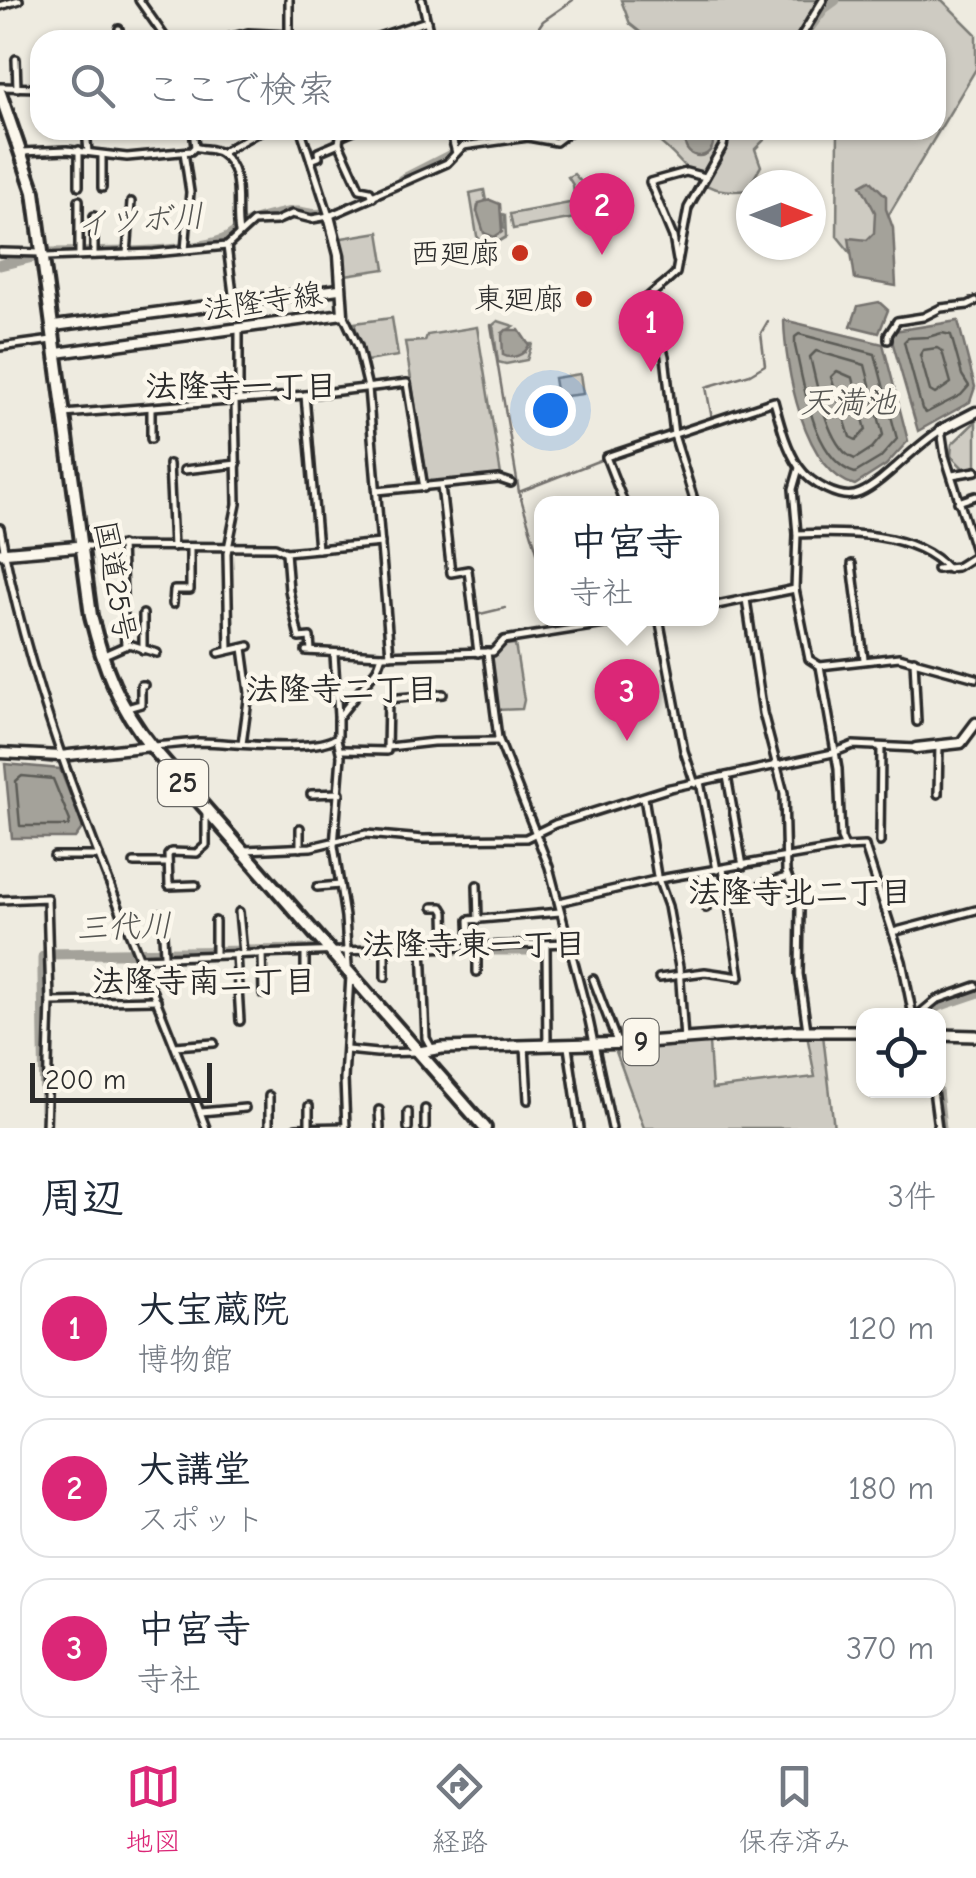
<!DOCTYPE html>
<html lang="ja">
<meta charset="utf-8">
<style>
:root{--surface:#fff;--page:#f6f6f7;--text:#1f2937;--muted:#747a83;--line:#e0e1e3;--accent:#db2777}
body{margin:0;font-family:"Comic Neue","Klee One",sans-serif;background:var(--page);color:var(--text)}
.controls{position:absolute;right:30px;bottom:30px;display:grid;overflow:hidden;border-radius:20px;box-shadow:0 2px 8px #0004}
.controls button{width:90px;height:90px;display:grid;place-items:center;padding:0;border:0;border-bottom:2px solid var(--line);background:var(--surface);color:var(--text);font:50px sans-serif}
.compass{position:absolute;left:736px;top:170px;width:90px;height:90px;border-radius:50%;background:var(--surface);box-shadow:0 2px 8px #0004;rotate:90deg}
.scale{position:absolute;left:30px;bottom:25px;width:182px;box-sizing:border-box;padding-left:10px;border:5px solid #2b2b2b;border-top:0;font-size:28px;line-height:35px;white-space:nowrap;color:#2b2b2b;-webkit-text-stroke:8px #fbf7ec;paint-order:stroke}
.you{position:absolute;left:550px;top:410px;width:35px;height:35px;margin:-25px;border:8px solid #fff;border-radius:50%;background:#1a73e8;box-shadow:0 0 0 15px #1a73e833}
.badge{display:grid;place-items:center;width:65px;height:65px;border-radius:50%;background:var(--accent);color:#fff;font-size:32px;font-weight:700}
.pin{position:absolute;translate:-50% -82px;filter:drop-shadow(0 2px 5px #0008)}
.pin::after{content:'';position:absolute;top:52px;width:35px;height:30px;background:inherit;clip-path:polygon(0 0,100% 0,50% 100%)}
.popup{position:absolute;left:534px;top:496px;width:185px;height:130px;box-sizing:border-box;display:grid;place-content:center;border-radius:20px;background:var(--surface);filter:drop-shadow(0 2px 8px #0005);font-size:32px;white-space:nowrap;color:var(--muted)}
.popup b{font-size:38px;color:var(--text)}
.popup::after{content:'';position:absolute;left:50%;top:100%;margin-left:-20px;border:20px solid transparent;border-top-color:var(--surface)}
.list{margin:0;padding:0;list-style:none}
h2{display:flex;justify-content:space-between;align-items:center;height:130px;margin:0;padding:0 40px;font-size:42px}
h2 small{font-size:32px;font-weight:400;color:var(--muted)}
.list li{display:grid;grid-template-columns:65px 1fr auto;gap:30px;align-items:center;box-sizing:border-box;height:140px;margin:0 20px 20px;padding:0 20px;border:2px solid var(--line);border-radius:30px}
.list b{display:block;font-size:38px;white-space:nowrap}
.list p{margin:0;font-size:32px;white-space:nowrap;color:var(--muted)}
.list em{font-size:32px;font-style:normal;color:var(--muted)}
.icon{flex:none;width:55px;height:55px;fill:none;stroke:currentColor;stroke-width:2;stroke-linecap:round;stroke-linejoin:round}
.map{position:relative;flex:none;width:976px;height:1128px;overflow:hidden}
.search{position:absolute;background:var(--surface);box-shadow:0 2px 8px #0004;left:30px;right:30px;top:30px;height:110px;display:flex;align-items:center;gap:25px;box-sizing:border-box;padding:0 35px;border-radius:30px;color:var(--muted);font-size:38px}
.sheet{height:610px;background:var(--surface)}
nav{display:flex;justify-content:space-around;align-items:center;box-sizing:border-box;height:140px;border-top:2px solid var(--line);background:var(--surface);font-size:28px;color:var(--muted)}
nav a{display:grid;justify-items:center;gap:5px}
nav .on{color:var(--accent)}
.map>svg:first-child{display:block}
.green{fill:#cecbc2;stroke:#7c7b76;stroke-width:2.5}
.water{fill:#a4a29a;stroke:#74726e;stroke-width:2.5}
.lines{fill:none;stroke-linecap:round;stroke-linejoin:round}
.shore{stroke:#5b5b57;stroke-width:2.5}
.stream{stroke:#74726e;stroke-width:2.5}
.river{stroke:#a4a29a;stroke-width:11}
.street-casing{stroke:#2b2b2b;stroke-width:12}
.secondary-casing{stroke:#2b2b2b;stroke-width:15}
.primary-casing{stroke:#2b2b2b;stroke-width:16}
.highway-casing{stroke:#2b2b2b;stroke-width:18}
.street{stroke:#fbf7ec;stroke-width:5}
.secondary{stroke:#fbf7ec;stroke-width:8}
.primary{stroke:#fbf7ec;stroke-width:9}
.highway{stroke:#fbf7ec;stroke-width:10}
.poi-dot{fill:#c8321e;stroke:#fbf7ec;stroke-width:4}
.labels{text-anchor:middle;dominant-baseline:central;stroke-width:9;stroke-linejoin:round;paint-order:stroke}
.shield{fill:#fbf7ec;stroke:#696865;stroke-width:2.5}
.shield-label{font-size:28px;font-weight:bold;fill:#2b2b2b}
.poi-label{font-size:30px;fill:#2b2b2b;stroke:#fbf7ec;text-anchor:end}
.street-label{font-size:30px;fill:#2b2b2b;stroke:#fbf7ec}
.water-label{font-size:32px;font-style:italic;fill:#555552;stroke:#fbf7ec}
.neighbourhood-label{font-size:32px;font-weight:bold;fill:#2b2b2b;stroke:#fbf7ec}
</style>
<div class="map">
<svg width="976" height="1128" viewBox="0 0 976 1128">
<rect width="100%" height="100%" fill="#eeebe0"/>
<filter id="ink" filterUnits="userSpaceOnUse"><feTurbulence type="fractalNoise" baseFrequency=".01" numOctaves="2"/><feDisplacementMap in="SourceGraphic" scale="20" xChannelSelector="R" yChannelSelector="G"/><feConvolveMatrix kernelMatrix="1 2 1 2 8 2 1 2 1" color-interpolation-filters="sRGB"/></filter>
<g filter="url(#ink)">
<g class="green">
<path d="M621 0H942L976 34V69L869 248 854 257 837 236 838 130H936V40H650L630 24Z"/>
<path d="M632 130H774L755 149 761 166 747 190C692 197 691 163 654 138 648 134 639 132 632 130Z"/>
<path d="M574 174 586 187 599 185 602 199 611 200 617 224 575 218 513 229 510 214 575 202 573 185 568 177Z"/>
<path d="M484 190 486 201 478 205 477 212 503 228 502 214 505 215 506 237 496 243 481 241 477 236 470 193Z"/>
<path d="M379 232 385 269 345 275 341 247 336 239Z"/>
<path d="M392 318 398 356 366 361 354 323Z"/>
<path d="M498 321 514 326 502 333 504 342 525 352 528 344H532L527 360 506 364 498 362 493 325Z"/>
<path d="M477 327 501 475 428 485 405 342 425 341 427 335Z"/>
<path d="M580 374 583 394 557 397 554 378Z"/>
<path d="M976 421V470L963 468 951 456 952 444Z"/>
<path d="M515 644 524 700 522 709 495 710 491 659 504 645Z"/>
<path d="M807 1035H823L834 1128H644L615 1049 709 1043 712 1089 815 1077Z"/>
</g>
<g class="water">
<circle cx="699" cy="142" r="14"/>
<path d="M870 180 886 196V209L893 228 896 286 855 279 849 238 867 240 874 233 875 212 861 185Z"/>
<path d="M490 200 500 204 502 232 494 237 484 233 477 211 479 203Z"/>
<path d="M879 302 888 310 879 333 851 326 858 306Z"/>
<path d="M784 320 883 344 908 441 886 465 855 485C803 471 785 367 784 320Z"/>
<path d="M958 321 975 387 970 402 918 431 891 337 894 331Z"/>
<path d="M506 330H519L529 345C525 355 512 360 503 355L502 335Z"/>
<path d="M5 764 60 769 83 827 75 838H12Z"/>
</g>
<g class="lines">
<g class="shore">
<path d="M942 333 951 335 962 375 969 386 961 395 926 413 922 409 904 342 908 338 928 337Z"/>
<path d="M799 334 875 354 897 439 880 458 855 473C813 460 804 384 795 346V337Z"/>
<path d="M937 348 942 351 951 383 935 394 930 391 920 355 923 350Z"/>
<path d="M816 351 865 365 883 435 872 448 855 459C827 449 817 384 810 357Z"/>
<path d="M837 371 853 378 866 430 856 440 850 437 831 377Z"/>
<path d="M22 776 53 779 70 821 68 826H20L16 781Z"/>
</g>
<g class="stream">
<path d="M530 40 543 21 573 0"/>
<path d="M459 147 465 130"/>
<path d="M491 325 519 492"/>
<path d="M712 419 706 387 750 374 765 365 761 333 768 321"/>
<path d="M542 568 519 492 603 459"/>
<path d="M476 618V615L505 608"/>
<path d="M337 658 340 711"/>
<path d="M322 745 335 743"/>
<path d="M182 747 234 746"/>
<path d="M0 756 52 763"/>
<path d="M80 758 148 751"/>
</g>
<g class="river">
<path d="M803 36 824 8 835 0"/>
<path d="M459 148 480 130"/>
<path d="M402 180 451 155"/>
<path d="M242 227C250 221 288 211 298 212 308 213 312 216 323 214"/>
<path d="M47 253C84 252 210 256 233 234"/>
<path d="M0 265 37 256"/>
<path d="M452 950H542"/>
<path d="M925 1016 932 1008 976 993"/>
<path d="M937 1090 941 1128"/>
<path d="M45 1111 43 974V957L48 954 318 950"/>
</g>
<g class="street-casing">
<g id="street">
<path d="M139 0 167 40"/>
<path d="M289 0V40"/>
<path d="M422 0 431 40"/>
<path d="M0 6 19 0"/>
<path d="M119 29 121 40"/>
<path d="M219 40 248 33 289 35"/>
<path d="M369 40 427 21"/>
<path d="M799 40 823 0"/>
<path d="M16 59 17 88"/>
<path d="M0 87 40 88"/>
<path d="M38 88 39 104"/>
<path d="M86 130 88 152"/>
<path d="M193 130 195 147"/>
<path d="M301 130 329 216"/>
<path d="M450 130 456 153"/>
<path d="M79 150V186"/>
<path d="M22 152 67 150 127 157 191 151 195 147C203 150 213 148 220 153 246 170 234 209 239 233"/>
<path d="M184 152 190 192 185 250"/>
<path d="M221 153 262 130"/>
<path d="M102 155V188"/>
<path d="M311 160 319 157 318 152 339 143"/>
<path d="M372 196 447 163 463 146 528 137 556 142 572 130"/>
<path d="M94 216V255"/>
<path d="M227 246 234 302"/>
<path d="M0 252 42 253"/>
<path d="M127 254 131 202"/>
<path d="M79 255V200"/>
<path d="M46 257 154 253 227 246 253 222 276 221 292 214 312 219 329 216 373 197 370 191 360 189 339 143 340 136 354 130"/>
<path d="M677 260 673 237 650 182 686 172 705 177"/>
<path d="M343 314 358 346 368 388 390 655"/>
<path d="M671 321 660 331V338L665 356 674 435 695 503"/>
<path d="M630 329C635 299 658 292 676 273L688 208 723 146 724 141 717 130"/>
<path d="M888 340V335L897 321 923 317 941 308 968 305 976 301"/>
<path d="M0 347 52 340"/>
<path d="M305 395 318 549"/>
<path d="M239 400V329"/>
<path d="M151 408V439"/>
<path d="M64 414 305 395 407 383 424 488"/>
<path d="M169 464 173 547"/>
<path d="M799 468 793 489 797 534 795 589 809 659 820 666 899 657 976 678"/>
<path d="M184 470 237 464"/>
<path d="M952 475 976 471"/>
<path d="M441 486 451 573 468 570 478 653"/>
<path d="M377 491 499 479 511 483"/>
<path d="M958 502 976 496"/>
<path d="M624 503 606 457 774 401C780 423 786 448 799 467 810 483 841 502 860 493 885 482 913 447 941 430L945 456 976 554"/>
<path d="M0 528C37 737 133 930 206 1128"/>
<path d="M797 534C845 532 913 531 948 569"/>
<path d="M121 545 125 646"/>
<path d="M83 546 275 547 286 552 381 543"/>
<path d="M286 552 289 590 299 638 310 637 311 651"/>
<path d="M852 564 864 659"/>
<path d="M937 569 957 567 976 555"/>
<path d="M746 599 763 713 784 793 786 872 800 908 799 974 807 1030"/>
<path d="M173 604 174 590H190V547"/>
<path d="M712 606 795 589"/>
<path d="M143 614V650"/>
<path d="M652 618H670"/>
<path d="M659 618 684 751 695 784"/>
<path d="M229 650 227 553 237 504 235 401"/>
<path d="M306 651 382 655"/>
<path d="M487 652 498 738 549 867 589 1020 612 1128"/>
<path d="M219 653 249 646"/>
<path d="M334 654 338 716"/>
<path d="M104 655 129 644 157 653"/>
<path d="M914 660 917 722"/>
<path d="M820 666 838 769 841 838 845 847 865 846 866 850 902 961 913 1016"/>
<path d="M127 708 141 704V685H144"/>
<path d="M337 739 341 756 334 846 345 917 348 966"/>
<path d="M242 744 249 693 243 648"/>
<path d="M152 746C168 745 184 743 199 742 227 742 320 754 338 736V718L377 669 382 655 487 652H493L504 640 642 618"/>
<path d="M389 747 433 742 498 741"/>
<path d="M343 750 387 751 388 699 443 694"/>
<path d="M727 776 743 866"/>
<path d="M700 782 717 870"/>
<path d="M311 794 340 793"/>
<path d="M938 794 939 745"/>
<path d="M644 797 657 876 668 906 679 967 684 1039"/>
<path d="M300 828V848"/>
<path d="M880 842 881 747"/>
<path d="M245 850 311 847 366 834 423 839 526 838 555 824 670 788 833 753 853 745 916 748"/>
<path d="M54 856H99"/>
<path d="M134 863H168"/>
<path d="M702 873 706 908"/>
<path d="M762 884 787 877"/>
<path d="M196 885 169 886 168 855 171 852 197 853 206 845V813"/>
<path d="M477 885 478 920"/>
<path d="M317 887 340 885"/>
<path d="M0 900 47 898 50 1002 46 1128"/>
<path d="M559 902 659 879 845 847"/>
<path d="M433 907H442L445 912 446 947"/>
<path d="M239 912 243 953"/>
<path d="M162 913 164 955"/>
<path d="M215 921V955"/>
<path d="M893 932 976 910"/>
<path d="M470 946 469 920 560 912"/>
<path d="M546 946 547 1046"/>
<path d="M422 947 426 1038 432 1049"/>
<path d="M385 950V977"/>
<path d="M262 953 263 994"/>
<path d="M305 953V982"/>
<path d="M236 954 240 1021"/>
<path d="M140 958 569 943"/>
<path d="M477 972V947"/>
<path d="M659 978 705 972 740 977 723 869"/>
<path d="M593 979 617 1042"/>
<path d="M50 1002 157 1000"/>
<path d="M917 1016 936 1000 976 986"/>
<path d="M175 1046 214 1043"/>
<path d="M525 1046 528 1100"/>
<path d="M568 1047 580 1128"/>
<path d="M347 1050 377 1053 416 1052"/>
<path d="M933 1090 938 1128"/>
<path d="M425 1109V1128"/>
<path d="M379 1110 380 1128"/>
<path d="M201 1112 245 1108"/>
<path d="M408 1112V1128"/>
<path d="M309 1126V1106"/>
<path d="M269 1128V1096"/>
<path d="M296 1128 346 1127"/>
<path d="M346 1128 344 1079 350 976"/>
</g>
</g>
<g class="secondary-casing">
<g id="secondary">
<path d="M54 326 339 289"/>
<path d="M57 353 343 314 339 255 329 216"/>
<path d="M941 430 976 412"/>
<path d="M916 748 961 743 976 723"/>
<path d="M0 753 60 756 151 746"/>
</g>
</g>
<g class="primary-casing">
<g id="primary">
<path d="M0 553 83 546"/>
<path d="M938 1035 976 1036"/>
<path d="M419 1052 442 1048 633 1043 792 1031H864"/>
</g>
</g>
<g class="highway-casing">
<path id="highway" d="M0 93 34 192 91 616C103 665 119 707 151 746L485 1128"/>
</g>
<use href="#street" class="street"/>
<use href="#secondary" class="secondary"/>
<use href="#primary" class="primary"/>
<use href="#highway" class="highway"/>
</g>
</g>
<g class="poi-dot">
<circle cx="520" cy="253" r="10"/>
<circle cx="584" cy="299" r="10"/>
</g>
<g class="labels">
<g class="shield">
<rect x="158" y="760" width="50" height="46" rx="8"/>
<rect x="623.5" y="1019" width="35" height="46" rx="8"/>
</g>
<g class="shield-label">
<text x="183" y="783">25</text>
<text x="641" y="1042">9</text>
</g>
<g class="poi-label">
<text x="500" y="253">西廻廊</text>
<text x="564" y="299">東廻廊</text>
</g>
<g class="street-label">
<text transform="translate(263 302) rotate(-8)">法隆寺線</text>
<text transform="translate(115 581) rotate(80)">国道25号</text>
</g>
<g class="water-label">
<text transform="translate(140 220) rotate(-4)">イツボ川</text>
<text x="848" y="402">天満池</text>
<text transform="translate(124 927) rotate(-2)">三代川</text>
</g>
<g class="neighbourhood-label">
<text x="241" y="386">法隆寺一丁目</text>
<text x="342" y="689">法隆寺二丁目</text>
<text x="800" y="892">法隆寺北二丁目</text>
<text x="474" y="944">法隆寺東一丁目</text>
<text x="204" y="981">法隆寺南二丁目</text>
</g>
</g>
</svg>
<div class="controls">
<button><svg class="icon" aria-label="locate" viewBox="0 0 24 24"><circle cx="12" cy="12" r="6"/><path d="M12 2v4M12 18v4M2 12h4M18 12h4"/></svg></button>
</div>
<svg class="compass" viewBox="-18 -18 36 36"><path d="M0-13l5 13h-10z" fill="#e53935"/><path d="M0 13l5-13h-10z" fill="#747a83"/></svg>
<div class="scale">200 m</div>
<div class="you"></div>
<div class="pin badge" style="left:651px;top:372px">1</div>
<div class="pin badge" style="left:602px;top:255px">2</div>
<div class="pin badge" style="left:627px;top:741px">3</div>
<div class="popup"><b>中宮寺</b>寺社</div>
<div class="search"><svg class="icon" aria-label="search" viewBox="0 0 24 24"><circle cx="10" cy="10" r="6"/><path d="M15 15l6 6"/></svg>ここで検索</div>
</div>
<section class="sheet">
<h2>周辺<small>3件</small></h2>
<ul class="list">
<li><span class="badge">1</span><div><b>大宝蔵院</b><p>博物館</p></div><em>120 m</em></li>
<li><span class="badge">2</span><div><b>大講堂</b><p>スポット</p></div><em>180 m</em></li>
<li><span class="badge">3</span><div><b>中宮寺</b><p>寺社</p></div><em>370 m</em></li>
</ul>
</section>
<nav>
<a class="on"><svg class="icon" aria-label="map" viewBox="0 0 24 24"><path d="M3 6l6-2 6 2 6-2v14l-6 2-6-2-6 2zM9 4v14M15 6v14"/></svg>地図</a>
<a><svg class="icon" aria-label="directions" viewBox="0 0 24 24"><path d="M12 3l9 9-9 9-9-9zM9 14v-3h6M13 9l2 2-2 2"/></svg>経路</a>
<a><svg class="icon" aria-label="saved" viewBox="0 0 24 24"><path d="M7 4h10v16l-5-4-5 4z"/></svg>保存済み</a>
</nav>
